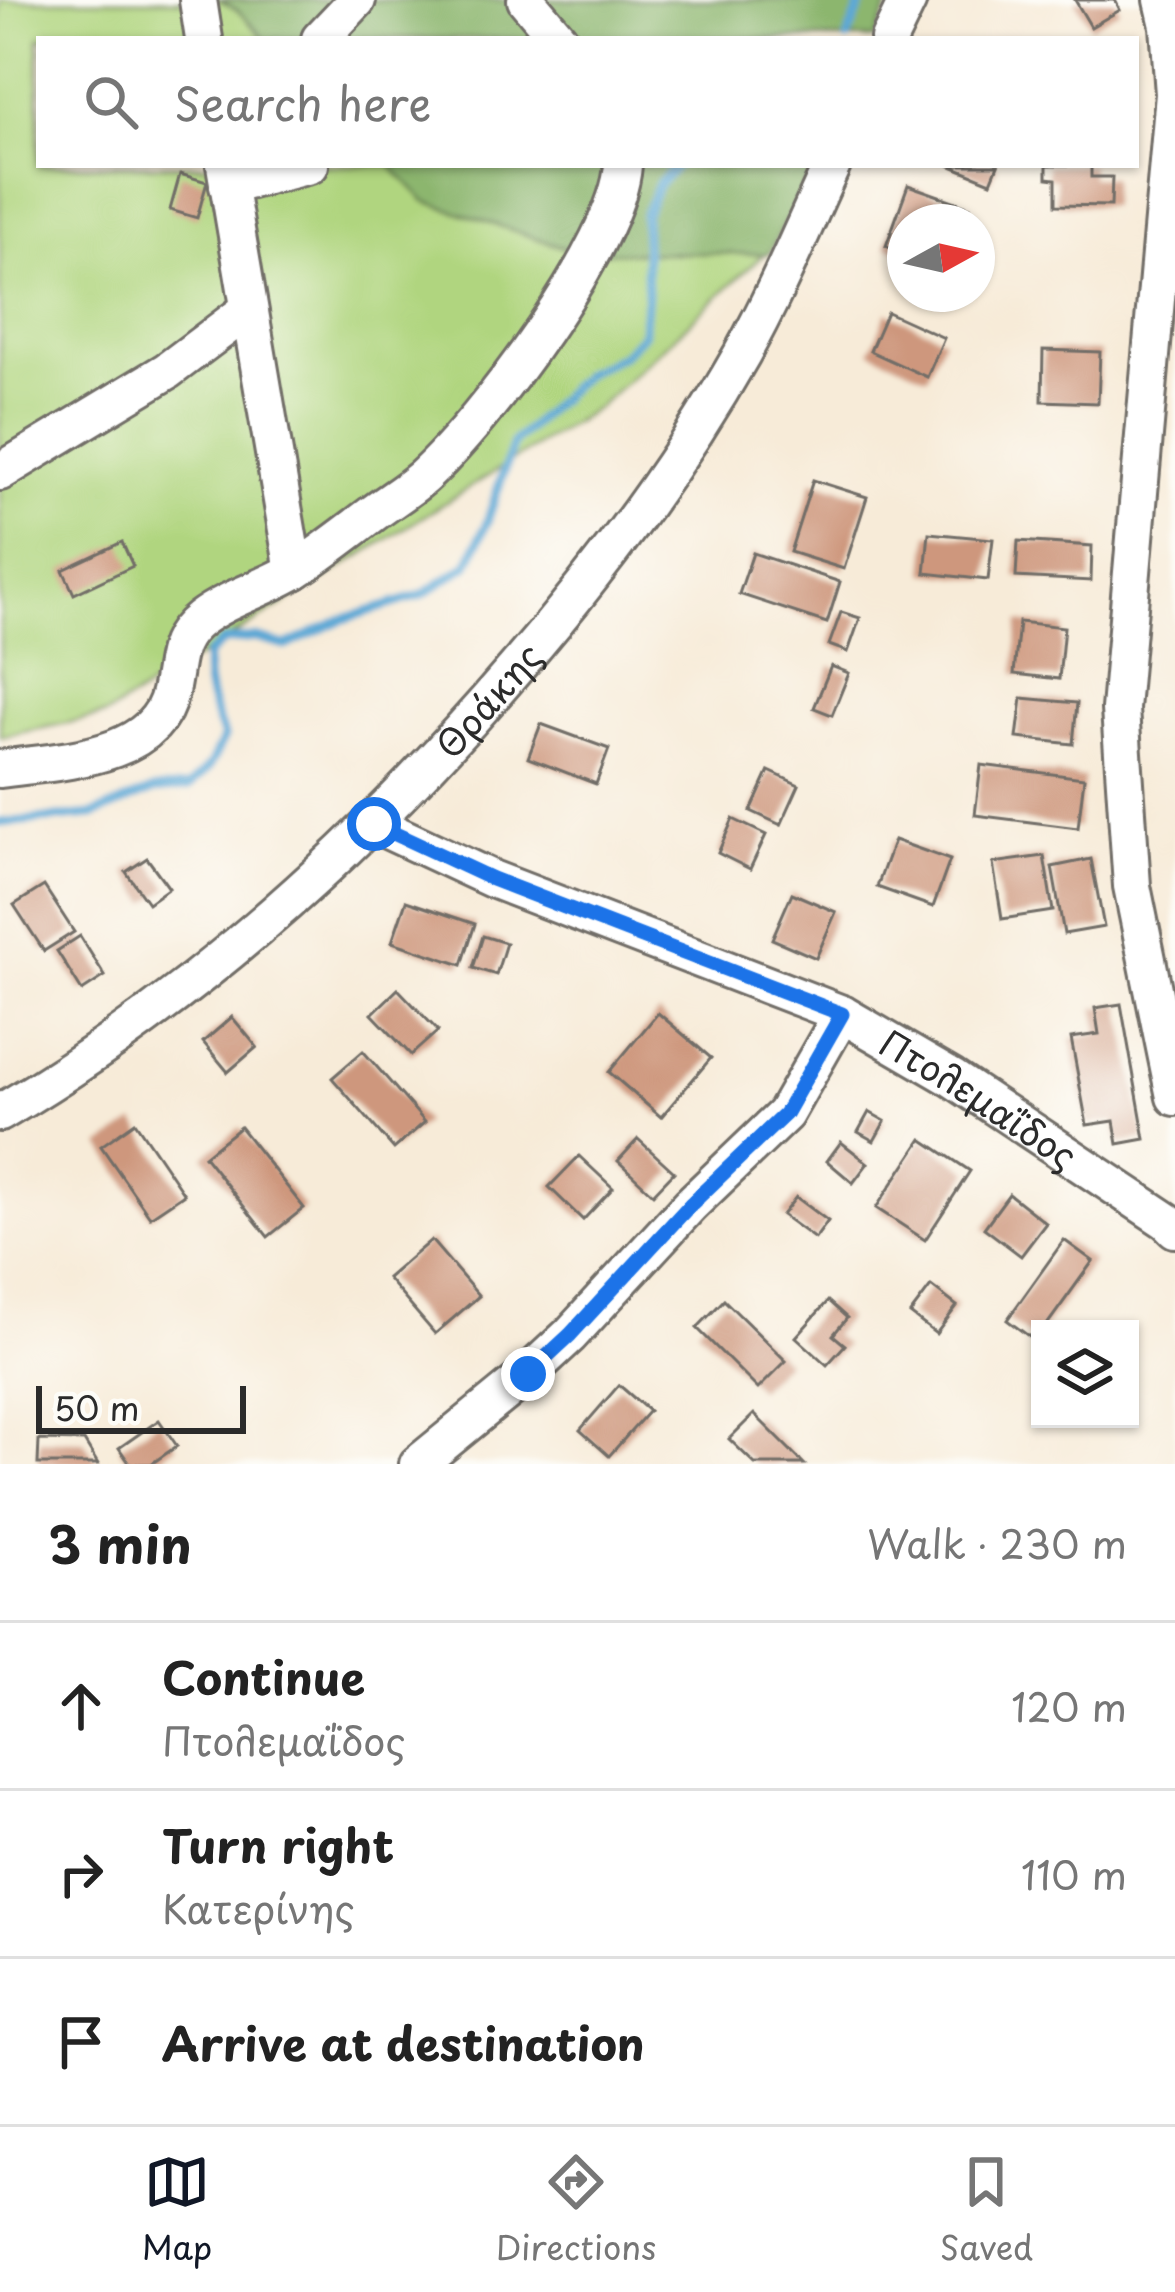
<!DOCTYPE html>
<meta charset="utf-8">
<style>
:root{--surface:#fff;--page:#f6f6f6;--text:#222;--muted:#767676;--line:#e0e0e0;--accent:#111827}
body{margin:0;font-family:"Playpen Sans",sans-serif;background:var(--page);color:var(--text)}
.controls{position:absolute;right:36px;bottom:36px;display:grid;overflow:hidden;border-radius:0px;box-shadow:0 3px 9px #0004}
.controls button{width:108px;height:108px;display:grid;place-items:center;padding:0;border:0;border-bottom:3px solid var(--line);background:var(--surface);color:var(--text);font:60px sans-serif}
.compass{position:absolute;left:887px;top:204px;width:108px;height:108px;border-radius:50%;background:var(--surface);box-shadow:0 3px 9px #0004;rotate:82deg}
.scale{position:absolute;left:36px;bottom:30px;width:210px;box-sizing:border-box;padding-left:12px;border:6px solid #2b2b2b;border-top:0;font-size:33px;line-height:42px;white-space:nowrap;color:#2b2b2b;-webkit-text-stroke:9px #fdfcf7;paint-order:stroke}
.stop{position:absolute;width:36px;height:36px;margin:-27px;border:9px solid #1a73e8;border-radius:50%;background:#fff}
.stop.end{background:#1a73e8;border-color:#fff;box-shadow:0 3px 12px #0008}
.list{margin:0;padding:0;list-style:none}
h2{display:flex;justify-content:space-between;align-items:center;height:156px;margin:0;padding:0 48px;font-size:51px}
h2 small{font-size:39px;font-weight:400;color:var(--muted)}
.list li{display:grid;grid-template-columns:78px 1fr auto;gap:36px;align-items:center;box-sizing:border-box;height:168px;padding:0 48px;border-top:3px solid var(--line)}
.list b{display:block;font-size:45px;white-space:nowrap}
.list p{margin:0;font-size:39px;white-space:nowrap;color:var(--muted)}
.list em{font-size:39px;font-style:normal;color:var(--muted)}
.icon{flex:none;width:66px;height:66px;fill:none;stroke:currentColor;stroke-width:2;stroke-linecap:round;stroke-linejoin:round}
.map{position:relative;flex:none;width:1175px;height:1464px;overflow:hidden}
.search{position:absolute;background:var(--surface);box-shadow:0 3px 9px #0004;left:36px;right:36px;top:36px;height:132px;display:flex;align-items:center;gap:30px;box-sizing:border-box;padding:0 42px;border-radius:0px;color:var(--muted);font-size:45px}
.sheet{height:660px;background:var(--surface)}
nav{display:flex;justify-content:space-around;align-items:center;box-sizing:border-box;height:168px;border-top:3px solid var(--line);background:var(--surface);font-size:33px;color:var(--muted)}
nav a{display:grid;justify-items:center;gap:6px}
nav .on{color:var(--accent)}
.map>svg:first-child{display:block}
.green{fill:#b0d57f;stroke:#6e8055;stroke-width:3}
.forest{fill:#8cb66e;stroke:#5c704c;stroke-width:3}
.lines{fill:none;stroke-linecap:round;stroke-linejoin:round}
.stream{stroke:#5da8d5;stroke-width:9}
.building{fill:#ce977d}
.minor-casing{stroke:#726e68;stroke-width:42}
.minor{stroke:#fff;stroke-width:36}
.route{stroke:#1a73e8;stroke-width:15}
.labels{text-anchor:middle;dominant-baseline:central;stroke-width:10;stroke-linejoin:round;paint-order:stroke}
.street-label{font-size:36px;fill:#2b2b2b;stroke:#fdfcf7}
</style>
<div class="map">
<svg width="1175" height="1464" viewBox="0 0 1175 1464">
<rect width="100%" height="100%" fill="#fdfcf7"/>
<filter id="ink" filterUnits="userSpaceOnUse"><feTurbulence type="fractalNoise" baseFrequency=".00833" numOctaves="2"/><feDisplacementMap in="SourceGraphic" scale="24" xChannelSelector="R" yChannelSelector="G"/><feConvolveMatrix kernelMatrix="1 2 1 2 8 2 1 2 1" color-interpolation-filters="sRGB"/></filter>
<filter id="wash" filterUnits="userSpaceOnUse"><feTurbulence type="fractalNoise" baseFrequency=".004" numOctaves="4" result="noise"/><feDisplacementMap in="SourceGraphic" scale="48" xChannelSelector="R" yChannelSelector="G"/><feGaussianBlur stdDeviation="2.7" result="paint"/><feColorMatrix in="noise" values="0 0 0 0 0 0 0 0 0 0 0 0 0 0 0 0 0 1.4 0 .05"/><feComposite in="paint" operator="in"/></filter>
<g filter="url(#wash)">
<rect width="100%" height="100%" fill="#f7ebd8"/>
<path class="green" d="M0 0H883L867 39H39V165H809L768 250 598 407 106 715 0 737Z"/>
<g class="forest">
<path d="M219 0H891L875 39H265L237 10Z"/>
<path d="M390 165H815L769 254 577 252 425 201Z"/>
</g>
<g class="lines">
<g class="stream">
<path d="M847 39 863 0"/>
<path d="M0 823 93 815 154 790 189 787 209 767 224 737C212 708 204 686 207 655L224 641 255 638 286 646 341 620 422 595 468 565 487 522 513 443 585 374 622 355 643 334 647 294 644 215 659 183 677 165"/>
</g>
</g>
<g id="blocks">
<g class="building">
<path d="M1075 0H1115L1120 10 1091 27Z"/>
<path d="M949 165H998L991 182Z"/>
<path d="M1047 165H1091V177H1112L1111 206 1056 205V179L1047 178Z"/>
<path d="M180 174 207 182 197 218 170 210Z"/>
<path d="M908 185 970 207 965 222H905V253L886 246Z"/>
<path d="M887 312 944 338 927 377 870 351Z"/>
<path d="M1043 350 1100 352 1098 403 1042 401Z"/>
<path d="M813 480 867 497 844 569 790 552Z"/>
<path d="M929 533 993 539 988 580 925 573Z"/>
<path d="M1018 541 1092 546 1091 581 1016 577Z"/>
<path d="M122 542 133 566 74 594 63 570Z"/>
<path d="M753 553 840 582 827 623 739 594Z"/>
<path d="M841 612 860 618 848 652 829 645Z"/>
<path d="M1019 622 1064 627 1059 679 1014 674Z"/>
<path d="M831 666 849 673 832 715 814 708Z"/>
<path d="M1022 698 1077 703 1073 744 1017 738Z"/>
<path d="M541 724 609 749 596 784 528 758Z"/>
<path d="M981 765 1084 778 1078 828 975 815Z"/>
<path d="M769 771 799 785 781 825 751 811Z"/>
<path d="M733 819 766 835 750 869 718 853Z"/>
<path d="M894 840 950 860 933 907 877 887Z"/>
<path d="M1044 856 1053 911 1002 919 993 863Z"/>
<path d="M147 858 169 888 148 903 126 872Z"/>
<path d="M1091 859 1104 927 1064 934 1052 867Z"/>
<path d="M44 886 74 932 44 951 14 905Z"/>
<path d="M792 893 836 912 816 958 772 939Z"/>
<path d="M406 901 475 924 462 965 392 942Z"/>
<path d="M80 936 105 976 82 991 57 951Z"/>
<path d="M483 936 506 943 496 975 473 968Z"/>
<path d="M398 989 438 1031 411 1055 372 1014Z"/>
<path d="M1121 1004 1145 1139 1118 1144 1114 1121 1087 1125 1071 1038 1099 1034 1095 1008Z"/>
<path d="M658 1013 711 1058 661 1117 609 1072Z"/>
<path d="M232 1017 257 1047 228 1072 203 1042Z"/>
<path d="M363 1051 425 1122 394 1149 332 1078Z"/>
<path d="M869 1112 885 1121 874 1141 858 1132Z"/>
<path d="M135 1122 184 1194 150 1217 101 1146Z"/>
<path d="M240 1127 304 1208 268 1237 204 1156Z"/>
<path d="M638 1139 674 1172 653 1194 618 1161Z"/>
<path d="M922 1139 970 1171 925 1240 876 1208Z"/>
<path d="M841 1142 868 1163 853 1183 827 1161Z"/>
<path d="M579 1156 613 1188 583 1220 549 1187Z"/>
<path d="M1009 1194 1046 1223 1021 1256 984 1228Z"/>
<path d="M796 1197 828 1221 815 1239 782 1215Z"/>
<path d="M431 1240 479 1296 435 1334 387 1278Z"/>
<path d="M1064 1240 1093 1261 1044 1329H1040L1035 1341 1007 1320Z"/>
<path d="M931 1286 957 1306 936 1334 910 1314Z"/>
<path d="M724 1300 786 1361 758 1389 697 1328Z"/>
<path d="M828 1301 847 1318 833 1335 845 1345 827 1365 796 1337Z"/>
<path d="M619 1385 649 1411 609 1456 580 1430Z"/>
<path d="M754 1414 804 1464H755L729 1439Z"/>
<path d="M159 1420 177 1446 151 1464H130L119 1448Z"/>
<path d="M39 1440 84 1441 98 1464H38Z"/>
</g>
</g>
</g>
<g filter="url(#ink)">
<use href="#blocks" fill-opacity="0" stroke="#726e68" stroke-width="3"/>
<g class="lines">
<g class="minor-casing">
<g id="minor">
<path d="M198 0 204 39"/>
<path d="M526 0 559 39"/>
<path d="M1163 0 1169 26 1174 94 1120 709 1132 886 1175 1097"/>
<path d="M320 39 357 0"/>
<path d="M889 39 908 0"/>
<path d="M225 165 294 571"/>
<path d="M228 186 310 165"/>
<path d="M0 472 167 371 248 310"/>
<path d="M0 769C56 761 156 760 170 692 177 660 173 640 200 619 229 597 267 588 297 569 323 552 347 533 371 515 388 502 407 491 423 477 483 423 618 244 623 165"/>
<path id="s1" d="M374 824 492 879 842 1014 952 1078 1167 1221 1175 1229"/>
<path id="s2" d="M0 1113C197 997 366 843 514 670 599 572 678 467 742 354 776 293 803 228 832 165"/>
<path d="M418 1464 528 1374 570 1335 690 1205 785 1114 842 1014"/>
</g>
</g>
<use href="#minor" class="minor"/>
</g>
</g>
<g class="lines" filter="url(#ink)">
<path class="route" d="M374 824 492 879 842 1014 785 1114 690 1205 570 1335 528 1374"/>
</g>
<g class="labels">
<g class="street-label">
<text stroke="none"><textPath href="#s2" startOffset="642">Θράκης</textPath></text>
<text stroke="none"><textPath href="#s1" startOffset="666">Πτολεμαΐδος</textPath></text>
</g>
</g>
</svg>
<div class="controls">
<button><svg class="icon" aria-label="layers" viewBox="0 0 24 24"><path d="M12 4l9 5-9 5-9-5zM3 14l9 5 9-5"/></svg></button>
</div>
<svg class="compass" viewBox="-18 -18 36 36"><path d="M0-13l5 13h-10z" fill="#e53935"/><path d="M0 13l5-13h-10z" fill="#767676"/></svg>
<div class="scale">50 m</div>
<div class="stop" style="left:374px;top:824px"></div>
<div class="stop end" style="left:528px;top:1374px"></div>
<div class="search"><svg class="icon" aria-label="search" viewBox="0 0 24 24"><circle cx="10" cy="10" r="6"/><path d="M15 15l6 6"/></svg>Search here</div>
</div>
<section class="sheet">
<h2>3 min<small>Walk · 230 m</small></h2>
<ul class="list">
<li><svg class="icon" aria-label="ahead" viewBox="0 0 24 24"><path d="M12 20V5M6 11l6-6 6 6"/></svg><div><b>Continue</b><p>Πτολεμαΐδος</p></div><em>120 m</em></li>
<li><svg class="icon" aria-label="right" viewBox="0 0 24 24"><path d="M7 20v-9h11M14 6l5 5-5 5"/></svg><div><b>Turn right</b><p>Κατερίνης</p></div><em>110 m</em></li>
<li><svg class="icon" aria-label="arrive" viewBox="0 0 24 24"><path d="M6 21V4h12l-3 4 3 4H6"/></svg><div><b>Arrive at destination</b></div></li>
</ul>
</section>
<nav>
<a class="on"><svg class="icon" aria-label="map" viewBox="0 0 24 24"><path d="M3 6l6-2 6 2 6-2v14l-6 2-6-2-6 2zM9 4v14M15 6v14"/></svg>Map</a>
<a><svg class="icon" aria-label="directions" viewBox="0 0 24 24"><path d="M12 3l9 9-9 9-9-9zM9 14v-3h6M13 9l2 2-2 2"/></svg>Directions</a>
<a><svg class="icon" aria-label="saved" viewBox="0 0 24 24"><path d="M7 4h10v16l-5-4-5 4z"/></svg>Saved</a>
</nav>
